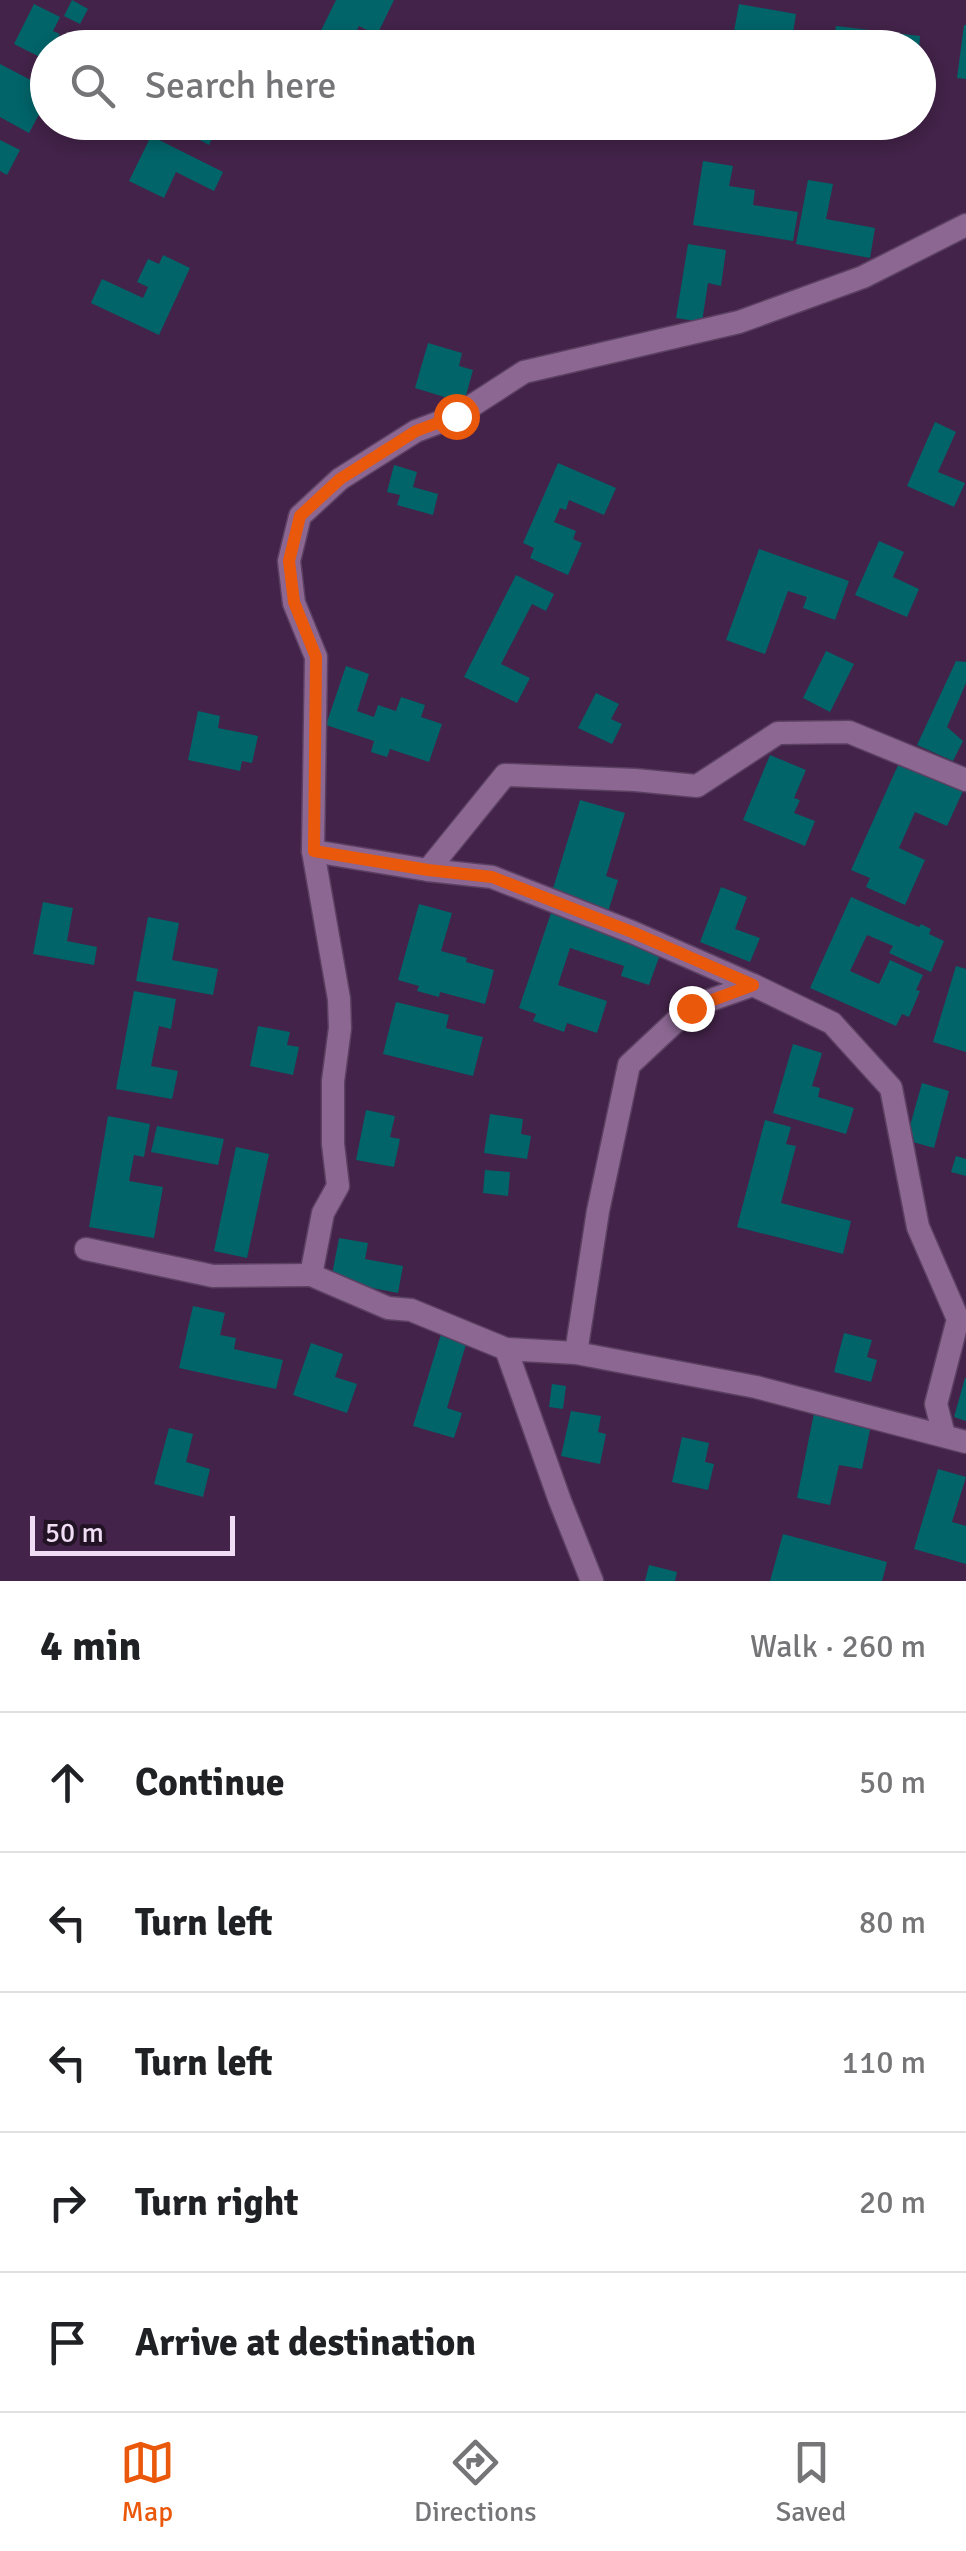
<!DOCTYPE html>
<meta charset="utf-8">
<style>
:root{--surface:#fff;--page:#f2f2f2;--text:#202124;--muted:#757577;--line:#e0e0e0;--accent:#ea580c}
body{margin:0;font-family:Signika,sans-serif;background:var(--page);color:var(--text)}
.scale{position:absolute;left:30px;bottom:25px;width:205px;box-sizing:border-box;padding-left:10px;border:5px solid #f0dcf4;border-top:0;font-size:28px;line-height:35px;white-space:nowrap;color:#f0dcf4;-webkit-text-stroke:8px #211324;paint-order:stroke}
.stop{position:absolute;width:30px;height:30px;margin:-22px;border:8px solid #ea580c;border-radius:50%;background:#fff}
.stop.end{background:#ea580c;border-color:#fff;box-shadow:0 2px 10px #0008}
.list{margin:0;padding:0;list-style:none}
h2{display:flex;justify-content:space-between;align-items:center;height:130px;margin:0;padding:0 40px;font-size:42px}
h2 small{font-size:32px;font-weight:400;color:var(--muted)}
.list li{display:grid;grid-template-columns:65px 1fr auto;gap:30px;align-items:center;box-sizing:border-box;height:140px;padding:0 40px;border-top:2px solid var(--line)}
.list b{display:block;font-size:38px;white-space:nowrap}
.list em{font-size:32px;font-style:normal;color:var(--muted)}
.icon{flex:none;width:55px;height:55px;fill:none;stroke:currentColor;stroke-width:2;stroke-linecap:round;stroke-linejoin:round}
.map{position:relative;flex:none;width:966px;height:1581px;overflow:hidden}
.search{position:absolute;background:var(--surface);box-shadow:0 5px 15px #0003;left:30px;right:30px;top:30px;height:110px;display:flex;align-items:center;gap:25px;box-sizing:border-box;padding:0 35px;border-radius:55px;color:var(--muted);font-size:38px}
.sheet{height:830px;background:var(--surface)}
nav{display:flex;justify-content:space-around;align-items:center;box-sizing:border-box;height:140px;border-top:2px solid var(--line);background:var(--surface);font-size:28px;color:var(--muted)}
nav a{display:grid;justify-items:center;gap:5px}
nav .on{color:var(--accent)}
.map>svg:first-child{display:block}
.building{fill:#016469}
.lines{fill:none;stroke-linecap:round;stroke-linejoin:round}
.minor-casing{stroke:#5c4062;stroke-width:25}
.minor{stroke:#8b6792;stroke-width:22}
.route{stroke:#ea580c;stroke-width:12}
</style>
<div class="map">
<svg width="966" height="1581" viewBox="0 0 966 1581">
<rect width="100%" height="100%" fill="#432349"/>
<g class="building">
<path d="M72 0 88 9 80 24 64 16Z"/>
<path d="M336 0H394L377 35 359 26 348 48H319L314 45Z"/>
<path d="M34 4 60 17 53 31 60 34 53 48H48V61L14 44Z"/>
<path d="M739 4 796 14 792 39 754 32 751 48H731Z"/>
<path d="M964 25H966V79L957 78Z"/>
<path d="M836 26 920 36 919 48H833Z"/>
<path d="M0 64 48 89V98L29 133 0 117Z"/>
<path d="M166 122H220L209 145Z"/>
<path d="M151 136 223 172 214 191 176 172 164 198 129 181Z"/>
<path d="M0 140 20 150 7 175 0 171Z"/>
<path d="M703 161 733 166 729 186 755 190 753 205 798 212 793 241 693 225Z"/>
<path d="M808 180 833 184 826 219 875 228 870 258 796 244Z"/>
<path d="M688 244 726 250 721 286 708 283 702 322 676 318Z"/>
<path d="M163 255 190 268 159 335 91 303 102 279 143 298 148 287 137 282 148 259 159 264Z"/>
<path d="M428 343 462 353 459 366 473 370 464 403 415 388Z"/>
<path d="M935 422 956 432 938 472 965 483 954 507 907 486Z"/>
<path d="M558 463 616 488 604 515 569 500 566 510 560 508 554 522 576 531 573 539 582 543 568 575 530 558 534 548 523 543Z"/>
<path d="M394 465 417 472 413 487 438 494 433 515 397 505 400 495 387 492Z"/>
<path d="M879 541 904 552 893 577 919 589 907 617 855 595Z"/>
<path d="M759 549 849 581 835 620 803 608 807 597 788 591 765 654 726 640Z"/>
<path d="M516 575 554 594 546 611 532 604 501 664 530 678 517 703 464 677Z"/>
<path d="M826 651 854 664 830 712 803 698Z"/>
<path d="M956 661 966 662V683L947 727 963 741 953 761 917 745Z"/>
<path d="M346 666 369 674 357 711 374 717 378 705 396 711 401 697 425 705 421 717 442 724 429 762 390 749 387 757 371 752 374 741 326 725Z"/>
<path d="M596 693 619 704 611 719 622 724 612 744 578 728Z"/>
<path d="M198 711 220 716 218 728 258 736 252 763 242 761 240 771 188 760Z"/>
<path d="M770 755 806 770 794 798 800 800 794 813 815 821 805 846 743 820Z"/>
<path d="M899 763 963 791 947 826 915 812 899 848 925 860 905 905 866 887 870 878 851 870Z"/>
<path d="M580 800 625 813 606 876 618 880 608 912 551 895Z"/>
<path d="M721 887 747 897 735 929 760 938 750 962 700 942Z"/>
<path d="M851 897 919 927 921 924 931 929 929 934 944 941 931 972 889 953 893 946 867 935 850 971 879 984 890 960 923 975 916 990 920 991 909 1017 902 1014 896 1026 810 988Z"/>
<path d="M43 902 73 908 67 941 97 947 94 965 33 954Z"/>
<path d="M419 904 452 913 441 951 467 958 466 962 494 970 485 1004 440 992 439 997 417 991 419 986 398 980Z"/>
<path d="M551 913 662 949 649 985 621 976 624 966 570 948 558 985 607 1001 597 1033 567 1023 564 1032 533 1021 536 1014 519 1008Z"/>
<path d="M148 917 179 923 172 960 218 969 213 995 136 981Z"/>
<path d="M956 966 966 969V1052L933 1042Z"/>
<path d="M134 991 176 999 171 1029 159 1026 151 1066 178 1071 172 1099 116 1089Z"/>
<path d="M396 1002 449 1015 446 1028 483 1037 473 1076 383 1054Z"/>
<path d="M258 1026 290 1032 287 1045 299 1047 293 1075 250 1066Z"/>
<path d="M793 1044 822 1053 812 1086 820 1088 818 1097 854 1108 846 1134 773 1113Z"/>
<path d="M922 1083 949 1091 934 1148 906 1140Z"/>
<path d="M366 1110 395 1116 390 1137 400 1139 394 1167 356 1160Z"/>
<path d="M490 1114 523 1119 521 1134 531 1136 527 1159 484 1153Z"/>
<path d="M108 1116 150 1124 144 1157 134 1155 129 1181 163 1187 154 1238 89 1227Z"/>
<path d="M765 1120 791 1127 786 1144 796 1146 781 1203 851 1221 843 1254 737 1227Z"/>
<path d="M157 1126 224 1139 218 1165 151 1152Z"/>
<path d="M236 1147 269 1154 247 1258 214 1251Z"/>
<path d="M956 1156 966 1159V1176L951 1172Z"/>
<path d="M485 1170 510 1172 508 1196 483 1193Z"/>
<path d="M339 1238 368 1243 365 1259 403 1266 398 1293 331 1280Z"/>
<path d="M193 1306 225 1313 220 1335 236 1338 234 1349 283 1360 276 1389 179 1368Z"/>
<path d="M844 1333 872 1340 867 1357 877 1360 871 1382 834 1372Z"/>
<path d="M441 1334 467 1341 447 1408 462 1413 454 1438 413 1426Z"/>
<path d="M311 1343 343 1354 335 1377 357 1384 347 1413 293 1395Z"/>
<path d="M965 1378H966V1421L954 1417Z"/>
<path d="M552 1384 566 1386 563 1409 549 1407Z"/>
<path d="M571 1411 601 1416 598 1432 606 1434 600 1464 561 1456Z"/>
<path d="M814 1413 871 1425 862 1469 839 1465 830 1505 797 1498Z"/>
<path d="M169 1428 193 1434 186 1462 210 1469 203 1497 154 1484Z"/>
<path d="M682 1437 709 1443 705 1462 714 1464 708 1490 672 1482Z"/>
<path d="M938 1469 966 1477 952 1522 966 1526V1564L914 1549Z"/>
<path d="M783 1534 887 1562 882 1581H770Z"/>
<path d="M649 1565 677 1572 675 1581H645Z"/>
</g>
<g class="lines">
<g class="minor-casing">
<g id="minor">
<path d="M966 225 863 277 739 322 524 372 456 416 416 431 340 479 300 516 289 561 294 603 316 657 313 851 339 999 340 1028 333 1081V1144L338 1186 323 1213 311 1275 388 1308 411 1310 506 1349 576 1353 756 1387 966 1442"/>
<path d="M313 851 428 870 492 877 632 932 753 985 832 1023 891 1088 918 1227 958 1319 936 1404 944 1435"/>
<path d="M428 870 505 775 635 780 697 786 778 733 849 732 966 780"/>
<path d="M86 1249 213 1276 311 1275"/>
<path d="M506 1349 560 1501 592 1581"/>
<path d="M576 1353 598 1211 629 1065 691 1007 753 985"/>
</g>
</g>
<use href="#minor" class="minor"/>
</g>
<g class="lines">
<path class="route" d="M456 416 416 431 340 479 300 516 289 561 294 602 316 657 314 851 428 870 492 877 632 932 753 985 691 1008"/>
</g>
</svg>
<div class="scale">50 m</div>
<div class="stop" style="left:456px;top:416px"></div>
<div class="stop end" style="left:691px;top:1008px"></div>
<div class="search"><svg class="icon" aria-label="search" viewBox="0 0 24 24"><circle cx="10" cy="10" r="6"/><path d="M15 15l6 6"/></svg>Search here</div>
</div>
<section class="sheet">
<h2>4 min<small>Walk · 260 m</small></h2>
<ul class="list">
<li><svg class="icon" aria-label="ahead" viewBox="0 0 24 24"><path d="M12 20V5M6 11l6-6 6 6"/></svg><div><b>Continue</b></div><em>50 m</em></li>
<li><svg class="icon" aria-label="left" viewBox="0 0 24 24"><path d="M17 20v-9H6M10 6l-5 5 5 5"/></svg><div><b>Turn left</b></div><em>80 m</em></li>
<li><svg class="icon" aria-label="left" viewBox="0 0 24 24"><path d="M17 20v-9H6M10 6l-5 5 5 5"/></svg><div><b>Turn left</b></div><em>110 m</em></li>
<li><svg class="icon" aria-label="right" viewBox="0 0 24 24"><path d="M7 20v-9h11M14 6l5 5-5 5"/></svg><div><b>Turn right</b></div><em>20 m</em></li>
<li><svg class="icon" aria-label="arrive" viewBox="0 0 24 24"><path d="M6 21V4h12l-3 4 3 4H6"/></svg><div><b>Arrive at destination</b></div></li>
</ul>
</section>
<nav>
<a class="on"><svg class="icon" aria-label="map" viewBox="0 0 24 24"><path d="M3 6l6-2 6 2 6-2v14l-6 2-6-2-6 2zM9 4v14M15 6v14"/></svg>Map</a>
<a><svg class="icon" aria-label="directions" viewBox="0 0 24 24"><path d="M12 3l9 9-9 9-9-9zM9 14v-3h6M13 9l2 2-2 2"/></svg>Directions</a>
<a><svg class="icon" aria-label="saved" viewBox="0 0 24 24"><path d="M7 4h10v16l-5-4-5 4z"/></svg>Saved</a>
</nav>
